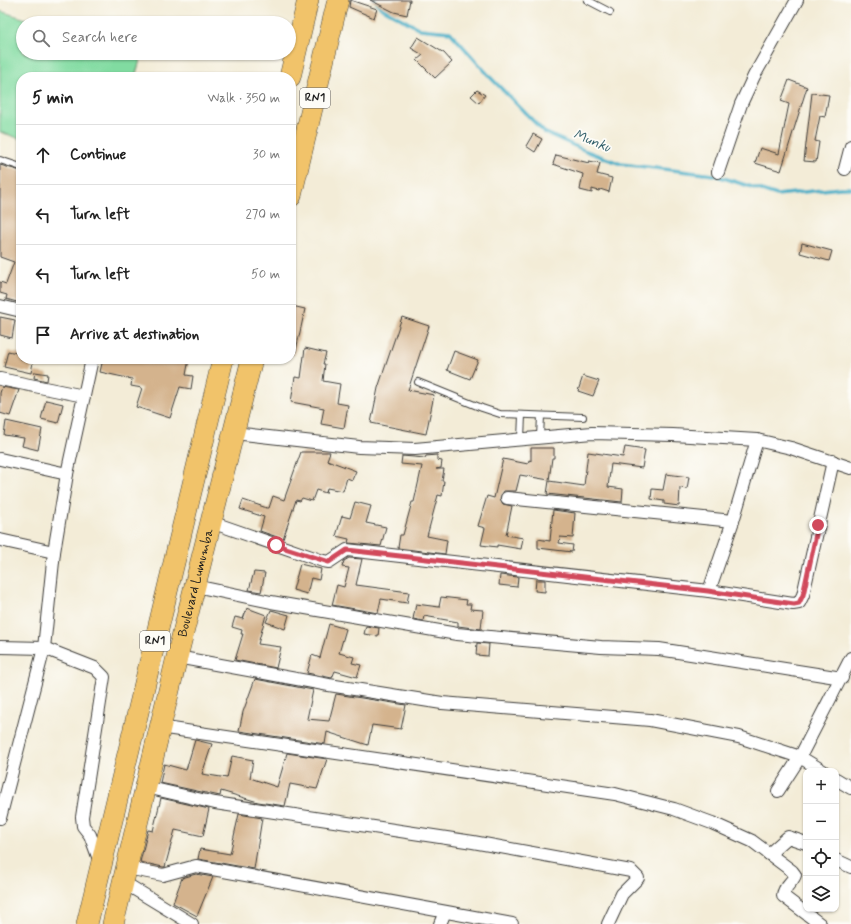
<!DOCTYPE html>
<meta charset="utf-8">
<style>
:root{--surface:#fff;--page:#f2f2f2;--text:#222;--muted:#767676;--line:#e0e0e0}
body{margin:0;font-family:Mynerve,sans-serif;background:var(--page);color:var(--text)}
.controls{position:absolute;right:12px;bottom:12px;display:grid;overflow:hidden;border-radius:8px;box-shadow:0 1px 3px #0004}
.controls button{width:36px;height:36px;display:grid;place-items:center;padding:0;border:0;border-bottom:1px solid var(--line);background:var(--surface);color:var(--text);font:20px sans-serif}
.stop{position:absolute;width:12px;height:12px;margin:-9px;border:3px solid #d1495b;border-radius:50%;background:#fff}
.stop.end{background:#d1495b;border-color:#fff;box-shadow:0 1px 4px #0008}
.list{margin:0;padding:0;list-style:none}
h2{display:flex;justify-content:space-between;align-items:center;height:52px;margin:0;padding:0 16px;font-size:17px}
h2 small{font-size:13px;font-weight:400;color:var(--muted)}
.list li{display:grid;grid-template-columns:26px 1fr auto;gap:12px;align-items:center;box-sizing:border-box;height:60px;padding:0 16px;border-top:1px solid var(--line)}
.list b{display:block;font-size:15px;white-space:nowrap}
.list em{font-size:13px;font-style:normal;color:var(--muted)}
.icon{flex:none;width:22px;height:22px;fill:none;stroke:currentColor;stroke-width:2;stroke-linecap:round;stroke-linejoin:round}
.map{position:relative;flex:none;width:851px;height:924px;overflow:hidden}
.search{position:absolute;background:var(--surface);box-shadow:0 1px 3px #0004;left:16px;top:16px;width:280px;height:44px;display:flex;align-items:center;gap:10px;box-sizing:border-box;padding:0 14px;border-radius:22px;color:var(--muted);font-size:15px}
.panel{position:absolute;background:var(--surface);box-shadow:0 1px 3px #0004;left:16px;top:72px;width:280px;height:292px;border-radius:16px}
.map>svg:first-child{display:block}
.green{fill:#81dba1;stroke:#4e7c5e}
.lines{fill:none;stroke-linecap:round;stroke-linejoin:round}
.stream{stroke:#48afc7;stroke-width:3.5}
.building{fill:#d4b38d}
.lane-casing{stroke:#3c3b38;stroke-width:8}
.street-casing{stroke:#3c3b38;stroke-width:14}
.highway-casing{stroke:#3c3b38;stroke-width:22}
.lane{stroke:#fff;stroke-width:6}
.street{stroke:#fff;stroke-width:12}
.highway{stroke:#f1c36a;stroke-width:21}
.route{stroke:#d1495b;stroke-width:5}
.labels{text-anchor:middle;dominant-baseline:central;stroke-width:3.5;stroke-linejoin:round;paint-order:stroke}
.shield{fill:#fdfcf7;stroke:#605f5e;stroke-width:1}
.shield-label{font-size:12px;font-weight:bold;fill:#1c1c1c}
.street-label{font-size:13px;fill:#1c1c1c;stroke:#fdfcf7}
.water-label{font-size:14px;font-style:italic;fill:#305e69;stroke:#fdfcf7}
</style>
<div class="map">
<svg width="851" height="924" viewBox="0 0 851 924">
<rect width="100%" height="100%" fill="#fdfcf7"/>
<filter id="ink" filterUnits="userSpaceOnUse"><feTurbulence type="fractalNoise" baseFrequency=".025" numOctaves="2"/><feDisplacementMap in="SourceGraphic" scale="8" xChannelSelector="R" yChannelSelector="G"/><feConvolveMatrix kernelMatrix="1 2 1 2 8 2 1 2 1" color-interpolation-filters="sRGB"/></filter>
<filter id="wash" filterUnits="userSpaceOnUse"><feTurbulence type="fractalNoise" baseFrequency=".012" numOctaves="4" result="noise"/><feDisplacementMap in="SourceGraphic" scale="16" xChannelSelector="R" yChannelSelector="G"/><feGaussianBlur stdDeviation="0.9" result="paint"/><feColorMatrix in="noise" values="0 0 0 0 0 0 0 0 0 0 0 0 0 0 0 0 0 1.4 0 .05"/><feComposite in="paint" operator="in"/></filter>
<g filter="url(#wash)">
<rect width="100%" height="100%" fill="#f3ecd7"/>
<path class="green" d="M0 11 39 23H23V53H138L142 54 135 77H21V139L0 132Z"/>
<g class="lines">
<path class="stream" d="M375 0 381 8 420 29 450 32 491 78 544 132 586 151 621 164 714 175 777 195 840 188H851"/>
</g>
<g id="blocks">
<g class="building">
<path d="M350 0 377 9 374 18 349 7Z"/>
<path d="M370 0H410L407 15 394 12Z"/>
<path d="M418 37 444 53 452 62 435 78 417 60 423 55 411 48Z"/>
<path d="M789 80 807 87 781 171 755 163 760 148 779 154 789 104 781 101Z"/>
<path d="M477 90 485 95 479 103 471 96Z"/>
<path d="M812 93 829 95 825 117 820 116 815 141 819 142 816 162 804 161Z"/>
<path d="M533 134 542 139 535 152 526 146Z"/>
<path d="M556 155 589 163V161L600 163 597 174 612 178 609 192 600 189 599 191 592 189V193L580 190 583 174 553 164Z"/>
<path d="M0 165 21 171V303L6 299 7 295 0 293V282L6 284 14 262 0 257Z"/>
<path d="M802 243 832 251 829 261 800 253Z"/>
<path d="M292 306 305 309 295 355 291 354Z"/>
<path d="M0 317 15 320 12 338 0 335Z"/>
<path d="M402 317 429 326 408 390 434 395 426 434 371 423 378 388Z"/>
<path d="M305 348 326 353 323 364H325L323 381 340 384 337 403 348 405 344 428 321 424 324 408 291 402 295 377 301 378Z"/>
<path d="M8 351 21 354V359L33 362 31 373 4 367Z"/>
<path d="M454 351 478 360 470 379 447 370Z"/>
<path d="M103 359H189L186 375 193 376 191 389 180 387 170 418 136 407 142 388 131 386 132 379 100 372Z"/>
<path d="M35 372 48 374 47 381 34 378Z"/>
<path d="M583 376 599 381 593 396 578 391Z"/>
<path d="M2 387 19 390 10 416 0 413V393Z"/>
<path d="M46 400 63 404 58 423 41 419Z"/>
<path d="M6 421 42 429 38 450 22 446 24 438 4 435Z"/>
<path d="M625 447 645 450 642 468 611 464 608 487 623 489 622 502 547 494 549 481 584 486 588 452 623 457Z"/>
<path d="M531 448H554V458H552L549 480 520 475 516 491H504L500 498 503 504 512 506 506 535 523 538 521 549 497 545V547L481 545 485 528 478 526 487 496 494 498 503 459 528 464 529 460 531 461Z"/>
<path d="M301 452H330L327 460 356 471 352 480 347 478 343 491 327 488 326 493 316 490 312 501 302 498 300 501 296 500 283 539 260 531 264 517 240 509 243 500 267 508H269L273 496 284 500Z"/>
<path d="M437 455V460L442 461 441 468 436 469H444L442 481H444L442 496 438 495 427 536 447 540 445 554 398 548 400 535H403L412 502H414L422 466 401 464 402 456 425 458 426 456Z"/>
<path d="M666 474 689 477 687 489 680 488 679 506 664 504V501L651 499 652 489 663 490Z"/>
<path d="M355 502 371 506 366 523 386 527 381 546 348 543 349 539 336 536 342 516 350 518Z"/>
<path d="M553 510 575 513 573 538 560 537 559 543 573 545 572 552 538 548V539L550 541Z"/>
<path d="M349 558 362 559 356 585 409 592 407 603 381 599 378 613 332 605 337 585 344 587 349 568 342 567 344 561Z"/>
<path d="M300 564 321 569 319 580 311 578 307 594 293 590Z"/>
<path d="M254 572 265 573 261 592 249 590Z"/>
<path d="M500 575 518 577 517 587 499 585Z"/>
<path d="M536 580H545V592L535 591Z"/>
<path d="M441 597 467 600 466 604H471L470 609 483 610 481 629 458 626V622L424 616 423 621 413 619 416 604 439 607Z"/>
<path d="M247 608 266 615 258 644 281 647 276 668 235 660 243 634H241L242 630 232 627 235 617 243 619Z"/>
<path d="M271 610 289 615 285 629 266 622Z"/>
<path d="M329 624 346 629 339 653 354 657 352 663 361 665 357 677 335 671 332 678 307 673 312 655 320 658Z"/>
<path d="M366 626 379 628 378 636 364 634Z"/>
<path d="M477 643 489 644 488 656 476 655Z"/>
<path d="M255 679 313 690 307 719 329 721 336 694 406 705 401 729 372 725 368 745 327 732 325 744 239 731 243 712Z"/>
<path d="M195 740 212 744 202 774 227 778 232 756 253 760 250 778 277 787 287 753 327 759 317 789 290 784 285 806 258 802 221 791 220 796 160 783 164 764 186 770Z"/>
<path d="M161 798 209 809 203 836 175 830 165 867H163L140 862 148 830 153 831Z"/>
<path d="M239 814 262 818 254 869 198 859 200 849 230 854Z"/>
<path d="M196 874 213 877 197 916 173 903 182 878Z"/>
</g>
</g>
</g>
<g filter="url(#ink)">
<use href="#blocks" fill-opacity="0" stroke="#3c3b38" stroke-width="1"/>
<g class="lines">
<g class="lane-casing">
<g id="lane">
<path d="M587 0 610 12"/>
<path d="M0 160 21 167"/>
<path d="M418 382 482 408 500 414 583 417"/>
<path d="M540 437 541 416"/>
<path d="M521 439 522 415"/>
</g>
</g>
<g class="street-casing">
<g id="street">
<path d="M845 169 851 146"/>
<path d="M718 172 741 104 754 76 797 0"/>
<path d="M0 306 21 311"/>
<path d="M0 379 84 396"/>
<path d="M234 433 359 447 415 449 592 433 673 435 757 440 791 448 851 468"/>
<path d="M0 459 67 474"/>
<path d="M507 498 733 521"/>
<path d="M211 522 323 561 329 562 347 550 709 591 793 604 799 603 803 595 833 461"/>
<path d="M0 540 54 552"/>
<path d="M195 586 271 602 457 634 601 647 659 649 842 678"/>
<path d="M709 591 733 521 757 440"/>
<path d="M0 647 44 648 95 668 104 677 82 817 83 826 90 835 100 862"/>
<path d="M177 657 329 685 442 703 650 720 739 737 800 757 823 771"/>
<path d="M159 727 615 794 674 809 712 823 752 841 792 871 795 875C793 882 783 887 783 896L820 924"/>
<path d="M836 779 851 788"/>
<path d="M146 787 215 803 473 842 631 871 638 878 622 894 608 924"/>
<path d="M778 791 800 757 851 658"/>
<path d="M0 818 44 648 54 552 67 474 92 359"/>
<path d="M769 854 788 837 806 843"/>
<path d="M836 860 851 867"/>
<path d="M127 868 163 875 196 866 512 924"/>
<path d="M123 882 192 924"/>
<path d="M440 924 445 912"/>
</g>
</g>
<g class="highway-casing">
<g id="highway">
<path d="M290 77 308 0"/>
<path d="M291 196 338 0"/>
<path d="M87 924 223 359"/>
<path id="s1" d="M113 924 177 657 252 359"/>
</g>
</g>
<use href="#lane" class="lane"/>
<use href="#street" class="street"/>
<use href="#highway" class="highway"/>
</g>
</g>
<g class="lines" filter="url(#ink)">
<path class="route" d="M276 545 329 562 347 550 708 591 794 604 799 603 803 595 818 525"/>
</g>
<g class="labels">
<g class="shield">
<rect x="300" y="88" width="30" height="20" rx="3"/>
<rect x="140" y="631" width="30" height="20" rx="3"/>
</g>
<g class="shield-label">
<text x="315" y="98">RN1</text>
<text x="155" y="641">RN1</text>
</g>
<g class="street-label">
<text stroke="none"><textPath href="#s1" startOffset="351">Boulevard Lumumba</textPath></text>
</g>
<g class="water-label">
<text transform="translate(592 141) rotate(22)">Munku</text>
</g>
</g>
</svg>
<div class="controls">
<button>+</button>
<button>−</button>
<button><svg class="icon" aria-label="locate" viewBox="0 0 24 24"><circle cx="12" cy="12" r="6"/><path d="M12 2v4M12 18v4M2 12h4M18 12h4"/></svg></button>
<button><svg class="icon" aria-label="layers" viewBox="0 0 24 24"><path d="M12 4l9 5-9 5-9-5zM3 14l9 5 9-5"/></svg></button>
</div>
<div class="stop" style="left:276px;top:545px"></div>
<div class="stop end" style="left:818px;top:525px"></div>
<div class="search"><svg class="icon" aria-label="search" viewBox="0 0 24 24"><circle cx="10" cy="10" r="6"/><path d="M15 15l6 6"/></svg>Search here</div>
<section class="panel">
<h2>5 min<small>Walk · 350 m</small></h2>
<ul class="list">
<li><svg class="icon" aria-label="ahead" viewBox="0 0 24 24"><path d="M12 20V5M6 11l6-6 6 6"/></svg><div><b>Continue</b></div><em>30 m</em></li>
<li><svg class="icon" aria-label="left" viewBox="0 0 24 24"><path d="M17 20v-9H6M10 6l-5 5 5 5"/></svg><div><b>Turn left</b></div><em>270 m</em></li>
<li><svg class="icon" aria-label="left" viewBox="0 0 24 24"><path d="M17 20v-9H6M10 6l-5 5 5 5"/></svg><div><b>Turn left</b></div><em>50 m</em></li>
<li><svg class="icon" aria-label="arrive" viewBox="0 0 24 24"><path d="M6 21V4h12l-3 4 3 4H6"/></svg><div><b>Arrive at destination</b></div></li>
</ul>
</section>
</div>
